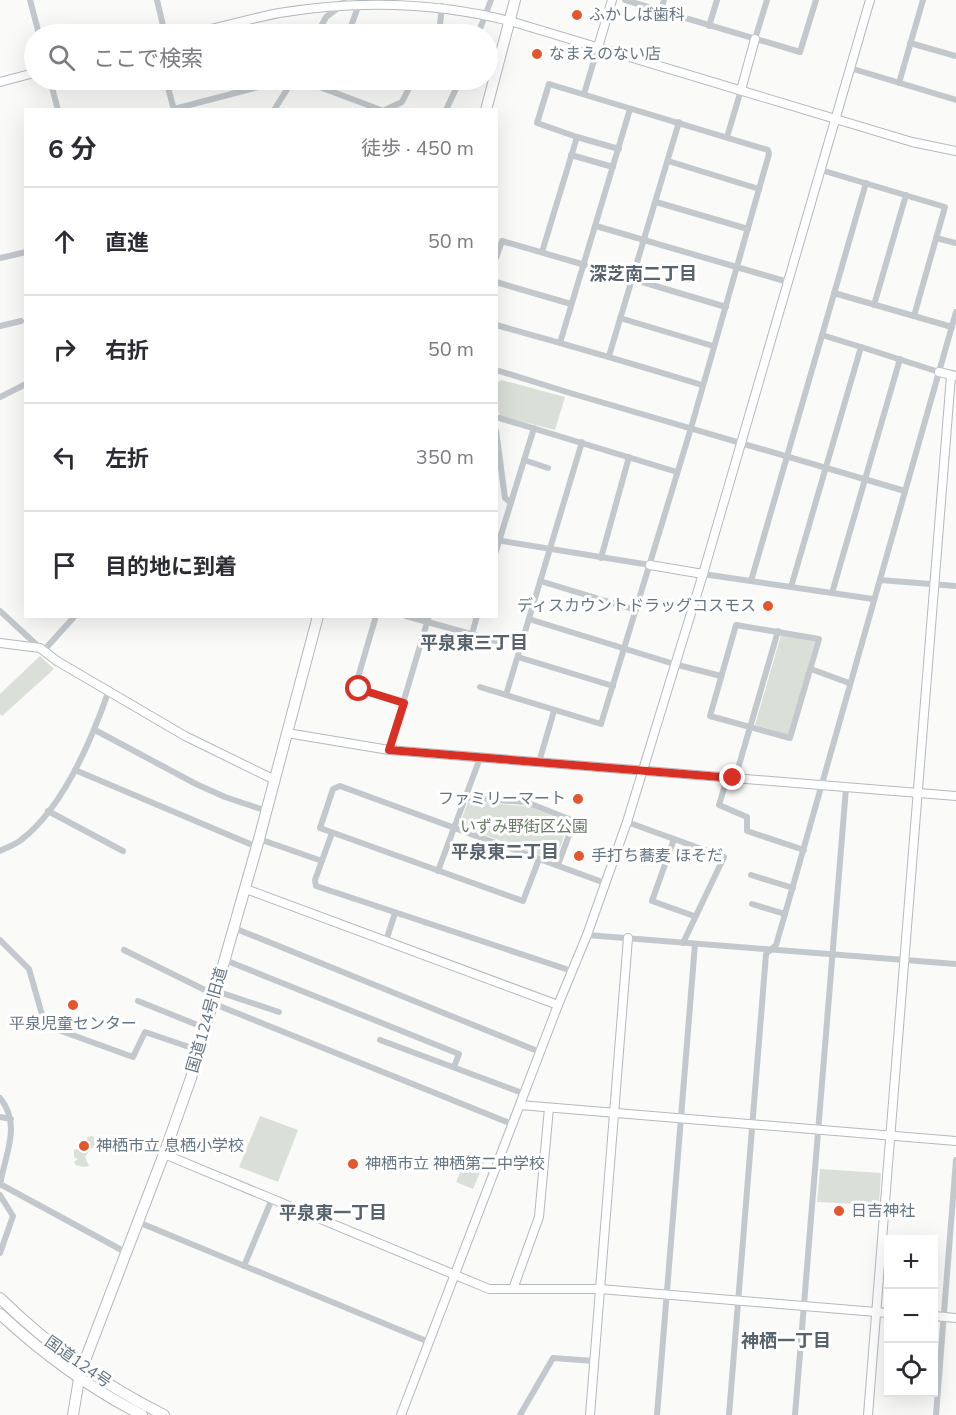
<!DOCTYPE html>
<html lang="ja">
<meta charset="utf-8">
<style>
:root{--surface:#fff;--page:#f2f2f3;--text:#2b2b33;--muted:#7c7c81;--line:#e1e1e2}
body{margin:0;font-family:"Nunito Sans","Noto Sans JP",sans-serif;background:var(--page);color:var(--text)}
.controls{position:absolute;right:18px;bottom:18px;display:grid;overflow:hidden;border-radius:0px;box-shadow:0 6px 24px #0002}
.controls button{width:54px;height:54px;display:grid;place-items:center;padding:0;border:0;border-bottom:2px solid var(--line);background:var(--surface);color:var(--text);font:30px sans-serif}
.stop{position:absolute;width:18px;height:18px;margin:-14px;border:4px solid #d93025;border-radius:50%;background:#fff}
.stop.end{background:#d93025;border-color:#fff;box-shadow:0 2px 6px #0008}
.list{margin:0;padding:0;list-style:none}
h2{display:flex;justify-content:space-between;align-items:center;height:78px;margin:0;padding:0 24px;font-size:26px}
h2 small{font-size:20px;font-weight:400;color:var(--muted)}
.list li{display:grid;grid-template-columns:39px 1fr auto;gap:18px;align-items:center;box-sizing:border-box;height:108px;padding:0 24px;border-top:2px solid var(--line)}
.list b{display:block;font-size:22px;white-space:nowrap}
.list em{font-size:20px;font-style:normal;color:var(--muted)}
.icon{flex:none;width:33px;height:33px;fill:none;stroke:currentColor;stroke-width:2;stroke-linecap:round;stroke-linejoin:round}
.map{position:relative;flex:none;width:956px;height:1415px;overflow:hidden}
.search{position:absolute;background:var(--surface);box-shadow:0 6px 24px #0002;left:24px;top:24px;width:474px;height:66px;display:flex;align-items:center;gap:15px;box-sizing:border-box;padding:0 21px;border-radius:33px;color:var(--muted);font-size:22px}
.panel{position:absolute;background:var(--surface);box-shadow:0 6px 24px #0002;left:24px;top:108px;width:474px;height:510px;border-radius:0px}
.map>svg:first-child{display:block}
.green{fill:#dadfd7}
.lines{fill:none;stroke-linecap:round;stroke-linejoin:round}
.secondary-casing{stroke:#b3babf;stroke-width:10}
.highway-casing{stroke:#b4b9bd;stroke-width:12}
.street{stroke:#c3c8cc;stroke-width:6}
.secondary{stroke:#fff;stroke-width:8}
.highway{stroke:#fff;stroke-width:10}
.route{stroke:#d93025;stroke-width:8}
.poi-dot{fill:#e4572e;stroke:#fff;stroke-width:2}
.labels{text-anchor:middle;dominant-baseline:central;stroke-width:6;stroke-linejoin:round;paint-order:stroke}
.poi-label{font-size:16px;fill:#657683;stroke:#fff;text-anchor:start}
.park-label{font-size:16px;fill:#687a64;stroke:#fff}
.street-label{font-size:16px;fill:#657683;stroke:#fff}
.neighbourhood-label{font-size:18px;font-weight:bold;fill:#57646e;stroke:#fff}
</style>
<div class="map">
<svg width="956" height="1415" viewBox="0 0 956 1415">
<rect width="100%" height="100%" fill="#fafaf8"/>
<g class="green">
<path d="M501 380 565 397 555 430 500 416 497 407 496 384Z"/>
<path d="M781 635 815 641 789 735 755 725Z"/>
<path d="M40 656 54 669 2 716 0 714V694Z"/>
<path d="M468 802 528 806 566 822 568 824 557 857 550 859 461 826 460 823Z"/>
<path d="M260 1116 298 1130 278 1182 239 1167Z"/>
<path d="M92 1136 101 1144 102 1148 100 1150 91 1148 85 1157 89 1166 83 1167 76 1165 74 1162 78 1159 74 1157V1150L88 1145 87 1137Z"/>
<path d="M469 1152 486 1159 473 1189 456 1182Z"/>
<path d="M820 1169 881 1173 879 1205 817 1202Z"/>
</g>
<g class="lines">
<g class="secondary-casing">
<g id="secondary">
<path d="M190 34C220 27 249 19 279 13 357 0 434 2 510 21L912 142 956 151"/>
<path d="M598 47 612 0"/>
<path d="M0 82 34 73"/>
<path d="M741 90 755 39"/>
<path d="M939 372 956 376"/>
<path d="M650 565 703 574"/>
<path d="M0 643 40 648 57 661 185 736 275 780"/>
<path d="M287 733 389 750 956 796"/>
<path d="M246 889 558 1005"/>
<path d="M520 1105 956 1141"/>
<path d="M164 1154 489 1289H600L888 1313"/>
<path d="M513 1289 539 1217 549 1108"/>
<path d="M934 1316 956 1318"/>
<path d="M401 1415 558 1005 587 935 627 822 703 574 870 0"/>
<path d="M590 1415 628 938"/>
<path d="M868 1415 951 376"/>
</g>
</g>
<g class="highway-casing">
<g id="highway">
<path d="M486 110 515 0"/>
<path d="M0 1298C49 1346 102 1384 164 1415"/>
<path d="M0 1314C43 1354 89 1388 142 1415"/>
<path d="M73 1415 79 1379 87 1355 164 1154 191 1078 259 839 318 616"/>
</g>
</g>
<g class="street">
<path d="M30 0 39 34"/>
<path d="M157 0 165 34"/>
<path d="M625 0 800 52 816 0"/>
<path d="M359 4 350 29 363 34"/>
<path d="M661 11 664 0"/>
<path d="M709 26 717 0"/>
<path d="M317 34 326 17 343 4 344 0"/>
<path d="M439 34 442 6"/>
<path d="M478 34 491 0"/>
<path d="M755 39 767 0"/>
<path d="M910 43 956 56"/>
<path d="M850 68 956 100"/>
<path d="M50 80 58 110"/>
<path d="M166 80 174 110"/>
<path d="M301 80 381 110"/>
<path d="M367 80 378 84"/>
<path d="M899 83 923 0"/>
<path d="M584 94 598 47"/>
<path d="M174 109 285 80"/>
<path d="M274 110 293 80"/>
<path d="M385 110 402 102 413 80"/>
<path d="M446 110 460 80"/>
<path d="M727 137 741 90"/>
<path d="M571 155 613 167"/>
<path d="M668 161 759 189"/>
<path d="M821 170 945 207 914 316"/>
<path d="M656 202 748 229"/>
<path d="M596 226 788 282"/>
<path d="M936 238 956 243"/>
<path d="M542 252 577 137 619 149"/>
<path d="M0 258 26 252"/>
<path d="M496 258 502 241 585 265"/>
<path d="M632 279 726 307"/>
<path d="M496 282 571 304"/>
<path d="M834 293 952 327"/>
<path d="M874 305 906 195"/>
<path d="M620 318 713 346"/>
<path d="M496 325C565 344 634 364 702 385"/>
<path d="M0 326 21 321"/>
<path d="M822 335 861 347"/>
<path d="M560 343 630 109"/>
<path d="M609 356 679 122"/>
<path d="M496 370 570 393 905 491"/>
<path d="M0 397 26 384"/>
<path d="M496 417 677 472"/>
<path d="M496 431 505 498 511 503"/>
<path d="M524 460 548 468"/>
<path d="M496 540 650 565"/>
<path d="M496 551 534 428"/>
<path d="M601 558 629 457"/>
<path d="M703 574 873 599"/>
<path d="M880 580 956 586"/>
<path d="M540 581 636 610"/>
<path d="M751 581 866 183"/>
<path d="M791 587 861 347 939 372"/>
<path d="M832 593 900 359"/>
<path d="M0 611 40 648 45 649 75 616"/>
<path d="M376 616 356 684 359 689 404 703"/>
<path d="M406 616 496 641"/>
<path d="M529 619 674 664 721 676"/>
<path d="M736 625 819 639 790 738 710 716Z"/>
<path d="M778 631 737 772 725 785 719 805 747 817V831L804 850"/>
<path d="M472 634 477 616"/>
<path d="M518 657 613 686"/>
<path d="M811 669 849 683"/>
<path d="M480 687 601 724 691 428 769 154 768 150 549 84 537 123 577 137"/>
<path d="M506 695 582 442"/>
<path d="M95 730 196 784 225 797 267 811"/>
<path d="M389 750 429 616"/>
<path d="M539 762 554 711"/>
<path d="M75 770 257 847"/>
<path d="M465 798 526 802 574 821 558 865"/>
<path d="M48 811 123 851"/>
<path d="M627 822 724 857 683 943"/>
<path d="M332 833 315 880 316 886 572 971"/>
<path d="M259 839 322 861"/>
<path d="M674 839 652 901 694 916"/>
<path d="M0 851C7 847 15 845 21 840 63 808 92 739 109 690"/>
<path d="M539 859 523 901 320 828 333 789 340 786 605 883"/>
<path d="M438 871 480 758"/>
<path d="M751 875 793 888"/>
<path d="M752 904 785 914"/>
<path d="M234 928 540 1052"/>
<path d="M587 935 956 964"/>
<path d="M0 940 29 969 43 1018 53 1028 133 1057 145 1032 198 1050"/>
<path d="M386 941 395 913"/>
<path d="M124 950 211 993 216 991 279 1012"/>
<path d="M225 960 459 1054 454 1067"/>
<path d="M138 1001 205 1028"/>
<path d="M212 1003 512 1124"/>
<path d="M380 1040 525 1094"/>
<path d="M0 1098C22 1125 5 1154 0 1185"/>
<path d="M0 1117 11 1119"/>
<path d="M0 1184 127 1253"/>
<path d="M0 1195 13 1216 0 1253"/>
<path d="M138 1222 429 1342"/>
<path d="M244 1266 272 1199"/>
<path d="M520 1415 553 1358 594 1361"/>
<path d="M657 1415 695 944"/>
<path d="M729 1415 766 954 776 945 785 914 956 312"/>
<path d="M795 1415 846 788"/>
<path d="M936 1415 956 1160"/>
</g>
<use href="#secondary" class="secondary"/>
<use href="#highway" class="highway"/>
</g>
<g class="lines">
<path class="route" d="M359 689 404 703 389 750 733 778"/>
</g>
<g class="poi-dot">
<circle cx="577" cy="15" r="6"/>
<circle cx="537" cy="54" r="6"/>
<circle cx="768" cy="606" r="6"/>
<circle cx="578" cy="799" r="6"/>
<circle cx="579" cy="856" r="6"/>
<circle cx="73" cy="1005" r="6"/>
<circle cx="84" cy="1146" r="6"/>
<circle cx="353" cy="1164" r="6"/>
<circle cx="839" cy="1211" r="6"/>
</g>
<g class="labels">
<g class="poi-label">
<text x="589" y="15">ふかしば歯科</text>
<text x="549" y="54">なまえのない店</text>
<text x="756" y="606" text-anchor="end">ディスカウントドラッグコスモス</text>
<text x="566" y="799" text-anchor="end">ファミリーマート</text>
<text x="591" y="856">手打ち蕎麦 ほそだ</text>
<text x="73" y="1024" text-anchor="middle">平泉児童センター</text>
<text x="96" y="1146">神栖市立 息栖小学校</text>
<text x="365" y="1164">神栖市立 神栖第二中学校</text>
<text x="851" y="1211">日吉神社</text>
</g>
<g class="park-label">
<text x="524" y="827">いずみ野街区公園</text>
</g>
<g class="street-label">
<text transform="translate(207 1020) rotate(-74)">国道124号旧道</text>
<text transform="translate(78 1362) rotate(35)">国道124号</text>
</g>
<g class="neighbourhood-label">
<text x="643" y="274">深芝南二丁目</text>
<text x="474" y="643">平泉東三丁目</text>
<text x="505" y="852">平泉東二丁目</text>
<text x="333" y="1213">平泉東一丁目</text>
<text x="786" y="1341">神栖一丁目</text>
</g>
</g>
</svg>
<div class="controls">
<button>+</button>
<button>−</button>
<button><svg class="icon" aria-label="locate" viewBox="0 0 24 24"><circle cx="12" cy="12" r="6"/><path d="M12 2v4M12 18v4M2 12h4M18 12h4"/></svg></button>
</div>
<div class="stop" style="left:359px;top:689px"></div>
<div class="stop end" style="left:733px;top:778px"></div>
<div class="search"><svg class="icon" aria-label="search" viewBox="0 0 24 24"><circle cx="10" cy="10" r="6"/><path d="M15 15l6 6"/></svg>ここで検索</div>
<section class="panel">
<h2>6 分<small>徒歩 · 450 m</small></h2>
<ul class="list">
<li><svg class="icon" aria-label="ahead" viewBox="0 0 24 24"><path d="M12 20V5M6 11l6-6 6 6"/></svg><div><b>直進</b></div><em>50 m</em></li>
<li><svg class="icon" aria-label="right" viewBox="0 0 24 24"><path d="M7 20v-9h11M14 6l5 5-5 5"/></svg><div><b>右折</b></div><em>50 m</em></li>
<li><svg class="icon" aria-label="left" viewBox="0 0 24 24"><path d="M17 20v-9H6M10 6l-5 5 5 5"/></svg><div><b>左折</b></div><em>350 m</em></li>
<li><svg class="icon" aria-label="arrive" viewBox="0 0 24 24"><path d="M6 21V4h12l-3 4 3 4H6"/></svg><div><b>目的地に到着</b></div></li>
</ul>
</section>
</div>
